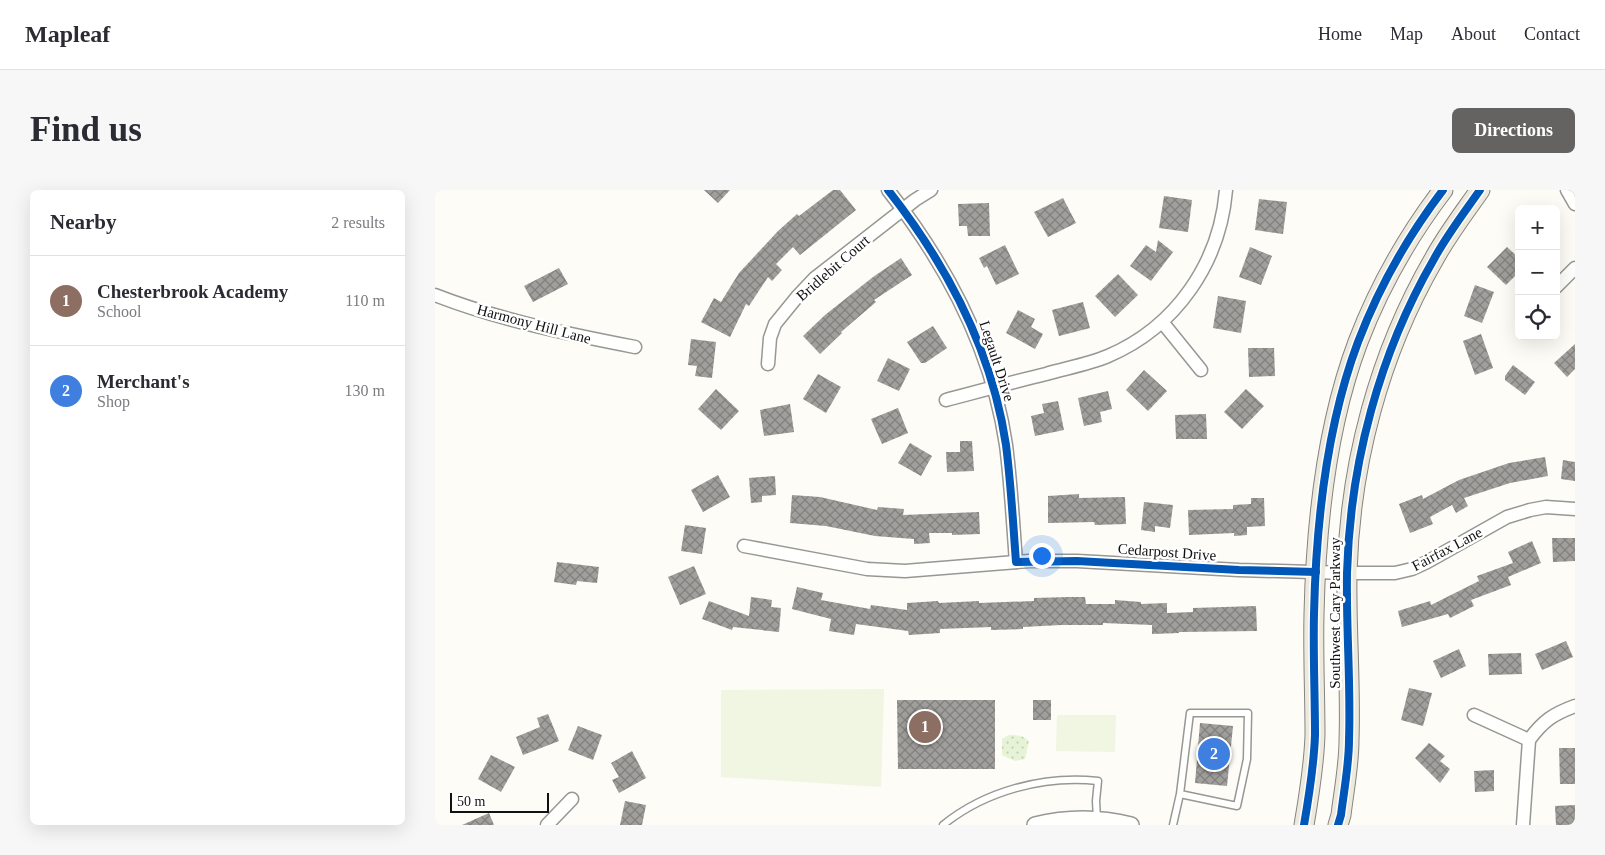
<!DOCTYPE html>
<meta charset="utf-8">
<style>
:root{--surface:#fff;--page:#f7f7f7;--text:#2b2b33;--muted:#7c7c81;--line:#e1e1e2;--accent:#646362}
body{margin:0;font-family:"Times New Roman",serif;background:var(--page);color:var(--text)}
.controls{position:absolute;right:15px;top:15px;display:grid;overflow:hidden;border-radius:8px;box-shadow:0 5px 20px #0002}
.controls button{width:45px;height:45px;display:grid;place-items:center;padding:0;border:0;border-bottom:1px solid var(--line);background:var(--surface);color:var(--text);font:25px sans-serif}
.scale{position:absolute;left:15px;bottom:12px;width:99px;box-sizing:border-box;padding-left:5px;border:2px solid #111;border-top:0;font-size:14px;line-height:18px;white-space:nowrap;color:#111;-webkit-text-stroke:4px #fff;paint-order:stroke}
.you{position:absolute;left:606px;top:365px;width:18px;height:18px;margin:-12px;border:4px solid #fff;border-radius:50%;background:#1a73e8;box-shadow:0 0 0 8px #1a73e833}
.badge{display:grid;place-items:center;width:32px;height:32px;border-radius:50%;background:var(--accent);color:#fff;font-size:16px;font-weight:700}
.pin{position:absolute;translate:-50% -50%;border:2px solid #fff;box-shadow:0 1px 5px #0006}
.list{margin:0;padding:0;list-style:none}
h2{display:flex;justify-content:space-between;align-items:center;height:65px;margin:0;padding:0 20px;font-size:21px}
h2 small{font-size:16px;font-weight:400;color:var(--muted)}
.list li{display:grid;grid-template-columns:32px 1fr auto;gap:15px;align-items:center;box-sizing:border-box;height:90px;padding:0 20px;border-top:1px solid var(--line)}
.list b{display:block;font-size:19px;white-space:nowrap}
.list p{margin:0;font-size:16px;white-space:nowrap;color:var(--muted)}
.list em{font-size:16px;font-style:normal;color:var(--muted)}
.icon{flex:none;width:28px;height:28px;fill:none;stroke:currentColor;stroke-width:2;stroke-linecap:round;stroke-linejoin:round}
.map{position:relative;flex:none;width:1140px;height:635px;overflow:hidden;border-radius:8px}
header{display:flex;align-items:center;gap:30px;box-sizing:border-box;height:70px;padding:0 25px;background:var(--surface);border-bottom:1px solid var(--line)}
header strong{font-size:24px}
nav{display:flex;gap:28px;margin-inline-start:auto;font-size:18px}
.intro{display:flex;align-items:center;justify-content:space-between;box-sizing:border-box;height:120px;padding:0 30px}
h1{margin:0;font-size:35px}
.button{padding:12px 22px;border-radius:8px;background:var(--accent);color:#fff;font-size:18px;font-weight:700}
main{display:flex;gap:30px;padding:0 30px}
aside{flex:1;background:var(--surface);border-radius:8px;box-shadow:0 5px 20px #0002}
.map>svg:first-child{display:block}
.grass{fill:url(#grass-dots)}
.pitch{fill:#f0f6e1}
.building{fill:url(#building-cross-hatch)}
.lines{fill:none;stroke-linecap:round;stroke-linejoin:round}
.service-casing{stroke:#979795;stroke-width:9}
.minor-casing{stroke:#979795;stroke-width:15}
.tertiary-casing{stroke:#979795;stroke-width:18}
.primary-casing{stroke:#858482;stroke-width:21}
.service{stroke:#fffffe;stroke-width:6}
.minor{stroke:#fffffe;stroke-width:12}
.tertiary{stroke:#fffffe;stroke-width:15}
.primary{stroke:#ede9dc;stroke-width:19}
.cycleway-casing{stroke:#fff;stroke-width:11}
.cycleway{stroke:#0057b8;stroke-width:8}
.labels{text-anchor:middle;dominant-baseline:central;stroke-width:5;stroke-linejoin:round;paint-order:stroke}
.street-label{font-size:15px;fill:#111;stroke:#fff}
</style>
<header>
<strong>Mapleaf</strong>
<nav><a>Home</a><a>Map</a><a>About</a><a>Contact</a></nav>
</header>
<div class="intro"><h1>Find us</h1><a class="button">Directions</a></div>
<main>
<aside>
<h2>Nearby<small>2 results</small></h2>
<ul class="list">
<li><span class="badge" style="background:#8d6e63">1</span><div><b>Chesterbrook Academy</b><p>School</p></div><em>110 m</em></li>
<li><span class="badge" style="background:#3f7fe0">2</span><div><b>Merchant's</b><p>Shop</p></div><em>130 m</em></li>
</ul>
</aside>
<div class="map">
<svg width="1140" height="635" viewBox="0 0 1140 635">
<defs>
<pattern id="grass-dots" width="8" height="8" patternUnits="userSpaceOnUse" patternTransform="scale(1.25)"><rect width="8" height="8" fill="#e7f3d7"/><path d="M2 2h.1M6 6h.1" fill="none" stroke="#c5cfb8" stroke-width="1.8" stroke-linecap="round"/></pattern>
<pattern id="building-cross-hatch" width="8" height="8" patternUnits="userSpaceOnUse" patternTransform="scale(1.25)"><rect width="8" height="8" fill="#a19f9c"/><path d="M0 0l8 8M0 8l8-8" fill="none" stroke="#82807e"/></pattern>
</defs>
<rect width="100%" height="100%" fill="#fdfcf7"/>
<path class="grass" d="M574 545C582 545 588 545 594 551L590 569 580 571 567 565V549Z"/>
<g class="pitch">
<path d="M449 499 446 597 286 587V500Z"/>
<path d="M622 525H681L680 562 621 561Z"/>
</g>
<g class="building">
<path d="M269 0H295L283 13Z"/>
<path d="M398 0H405L421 20 365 65 358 57 341 74 347 80 337 91 333 87 314 116 311 114 295 147 266 132 279 108 286 112 304 83 343 41 362 24 364 26Z"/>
<path d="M729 6 757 10 753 42 724 38Z"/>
<path d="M628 8 641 33 613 47 599 22Z"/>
<path d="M824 9 852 12 848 44 820 40Z"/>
<path d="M554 13 555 46H533L532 36H524L523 14Z"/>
<path d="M723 50 738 62 716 91 695 76 711 55 721 62Z"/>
<path d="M570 55 584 84 561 95 552 76 549 78 544 68Z"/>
<path d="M815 57 837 66 826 95 804 87Z"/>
<path d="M1072 57 1084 68V82L1071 95 1052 77Z"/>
<path d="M466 68 477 85 439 110 441 112 406 142 407 143 385 164 368 146 390 125 438 87Z"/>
<path d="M124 78 133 94 98 112 89 96Z"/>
<path d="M683 84 703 105 680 127 660 106Z"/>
<path d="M1040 95 1059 102 1047 133 1029 126Z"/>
<path d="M783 106 811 111 806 143 778 138Z"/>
<path d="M648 112 655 138 624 146 617 120Z"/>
<path d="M583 120 600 129 596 137 608 144 600 159 571 143Z"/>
<path d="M498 136 512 158 490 173H486L472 152Z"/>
<path d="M1046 144 1058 178 1040 185 1028 151Z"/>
<path d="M256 149 281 152 277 188 260 186 262 176 253 175Z"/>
<path d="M1140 154V179L1132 187 1119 173Z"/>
<path d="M813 158H839L840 186 814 187Z"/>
<path d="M453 168 475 179 464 201 442 191Z"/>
<path d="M1078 175 1100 192 1090 205 1070 190V186Z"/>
<path d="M709 180 732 201 713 221 691 200Z"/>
<path d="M383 184 406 197 391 223 368 209Z"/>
<path d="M281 199 304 221 286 240 263 219Z"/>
<path d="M811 199 829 216 807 239 789 222Z"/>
<path d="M673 201 677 219 665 222 667 232 649 236 643 208Z"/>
<path d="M623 211 629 240 600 246 596 226 609 223 607 214Z"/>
<path d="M355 214 359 242 329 246 325 220Z"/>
<path d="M463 218 473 243 447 254 436 229Z"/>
<path d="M771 224 772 249H741L740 225Z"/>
<path d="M525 251H537L539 281 512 282 511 262H525Z"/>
<path d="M475 253 497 266 486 286 463 273Z"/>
<path d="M1110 267 1113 286 1075 293 1029 308 1033 316 1021 323 1017 315 995 327 998 334 975 343 964 314 987 305 988 309 1024 290 1074 273Z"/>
<path d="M1128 270 1140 272V291L1126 289Z"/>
<path d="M283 285 295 307 268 322 256 300Z"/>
<path d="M340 286 341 305 327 306V312L316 313 314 288Z"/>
<path d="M644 304V308L690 307 691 334 660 335 659 332 613 333V306Z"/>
<path d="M357 305 385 307 442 320 443 317 469 319 468 325 544 322 545 344 517 345V343H494L495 353 479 354V349L440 346 391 336 355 333Z"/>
<path d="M816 308H829L830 336 812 337V345L799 346V343L754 345 753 320 798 319V315L816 314Z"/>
<path d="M709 312 738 315 735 338 720 336V342L706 340Z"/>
<path d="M250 335 271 338 267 364 246 361Z"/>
<path d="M1117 348H1140V371L1118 372Z"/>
<path d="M1097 351 1106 373 1073 387 1076 395 1036 410 1039 416 1015 428 1013 424 967 437 963 421 995 411 996 415 1044 391 1042 386 1078 373 1073 362Z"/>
<path d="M122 372 164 377 162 393 142 391 141 395 119 392Z"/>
<path d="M259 376 271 404 245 415 233 387Z"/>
<path d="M362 397 388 403 386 410 435 419 436 415 472 420V413L503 411 504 413 544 411V413L599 411V408L634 407H650L651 414H680V410L706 412V414L732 413V423L758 422V418L821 416 822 441 744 442V443L717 444V435L668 433V435H626L588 437V439L556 440V437L505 439V443L474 445 473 441 421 434 419 445 394 441 396 429 357 419Z"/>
<path d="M316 407 337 410 336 417 346 418 344 442 298 437 297 440 267 429 274 411 314 426Z"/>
<path d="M1131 451 1138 467 1107 480 1100 464Z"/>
<path d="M1024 459 1031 476 1006 488 998 471Z"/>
<path d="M1086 463 1087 484 1054 485 1053 464Z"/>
<path d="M974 498 997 503 988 536 966 530Z"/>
<path d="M462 510H560V579H463Z"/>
<rect x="598" y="510" width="18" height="20"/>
<path d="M113 524 124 551 88 565 81 547 105 537 102 528Z"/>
<path d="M765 533 798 536 792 596 760 593Z"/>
<path d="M143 536 167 545 158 570 133 560Z"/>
<path d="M994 553 1010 566 1005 571 1015 579 1005 593 980 568Z"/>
<path d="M1124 558H1140V594H1125Z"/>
<path d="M197 561 211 588 184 603 177 590 184 587 176 573Z"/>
<path d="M56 565 80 577 66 602 43 589Z"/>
<path d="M1059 580V601L1040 602 1039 581Z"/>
<path d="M190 611 211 615 207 635H185Z"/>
<path d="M1140 615V635H1121L1120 616Z"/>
<path d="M54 623 59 635H27Z"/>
</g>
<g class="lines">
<g class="service-casing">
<g id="service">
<path d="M508 635C550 601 609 585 663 591L661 611 662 629"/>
<path d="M738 635 745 604 755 523H813L812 569 802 616 745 604"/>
</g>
</g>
<g class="minor-casing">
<g id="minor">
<path d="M453 0C512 75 557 160 571 255 576 294 578 333 581 372"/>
<path d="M1132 0 1140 14"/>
<path d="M1121 97 1140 78"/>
<path d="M0 105C64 130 133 144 200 157"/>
<path d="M728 133 766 180"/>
<path d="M333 174 335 148 340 134 362 107 380 88 480 10 496 0"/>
<path d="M511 210C545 201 578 192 611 184 632 178 654 174 673 166 741 137 785 73 791 0"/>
<path d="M309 356 432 379 470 381 594 371H642L804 380 912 383H960L977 379 992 372 1072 327 1095 320 1111 317 1140 319"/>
<path d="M1039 525 1094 550C1108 531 1118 524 1140 516"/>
<path d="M112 635 137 609"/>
<path d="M1088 635 1094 550"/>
</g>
</g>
<g class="tertiary-casing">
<path id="tertiary" d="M600 635C632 627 664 627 696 635"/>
</g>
<g class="primary-casing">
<g id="primary">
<path d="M869 635C874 606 879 575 880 545 880 504 878 464 879 424 881 333 891 237 923 152 944 97 973 46 1008 0"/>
<path d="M903 635 906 625C909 600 914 575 914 550 916 494 911 439 912 383 915 274 944 164 999 69 1012 45 1029 23 1045 0"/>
</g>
</g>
<use href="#service" class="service"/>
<use href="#minor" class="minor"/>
<use href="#tertiary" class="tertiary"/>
<use href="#primary" class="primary"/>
<g class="cycleway-casing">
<g id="cycleway">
<path d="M453 0C512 75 557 160 571 255 576 294 578 333 581 372L642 371 804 380 881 382"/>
<path d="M869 635C874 606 879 575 880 545 880 504 878 464 879 424 881 333 891 237 923 152 944 97 973 46 1008 0"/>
<path d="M903 635 906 625C909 600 914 575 914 550 916 494 911 439 912 383 915 274 944 164 999 69 1012 45 1029 23 1045 0"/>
</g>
</g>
<use href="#cycleway" class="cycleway"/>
</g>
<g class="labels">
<g class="street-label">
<text transform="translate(398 78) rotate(-41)">Bridlebit Court</text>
<text transform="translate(99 134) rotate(15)">Harmony Hill Lane</text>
<text transform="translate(562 171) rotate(72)">Legault Drive</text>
<text transform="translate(1012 359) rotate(-28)">Fairfax Lane</text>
<text transform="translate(732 362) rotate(4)">Cedarpost Drive</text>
<text transform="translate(900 423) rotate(-90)">Southwest Cary Parkway</text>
</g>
</g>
</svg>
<div class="controls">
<button>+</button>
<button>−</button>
<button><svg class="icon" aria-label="locate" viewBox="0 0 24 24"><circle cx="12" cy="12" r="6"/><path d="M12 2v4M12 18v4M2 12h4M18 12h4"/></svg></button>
</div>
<div class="scale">50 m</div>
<div class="you"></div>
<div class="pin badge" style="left:490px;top:537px;background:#8d6e63">1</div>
<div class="pin badge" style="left:779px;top:564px;background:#3f7fe0">2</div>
</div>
</main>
